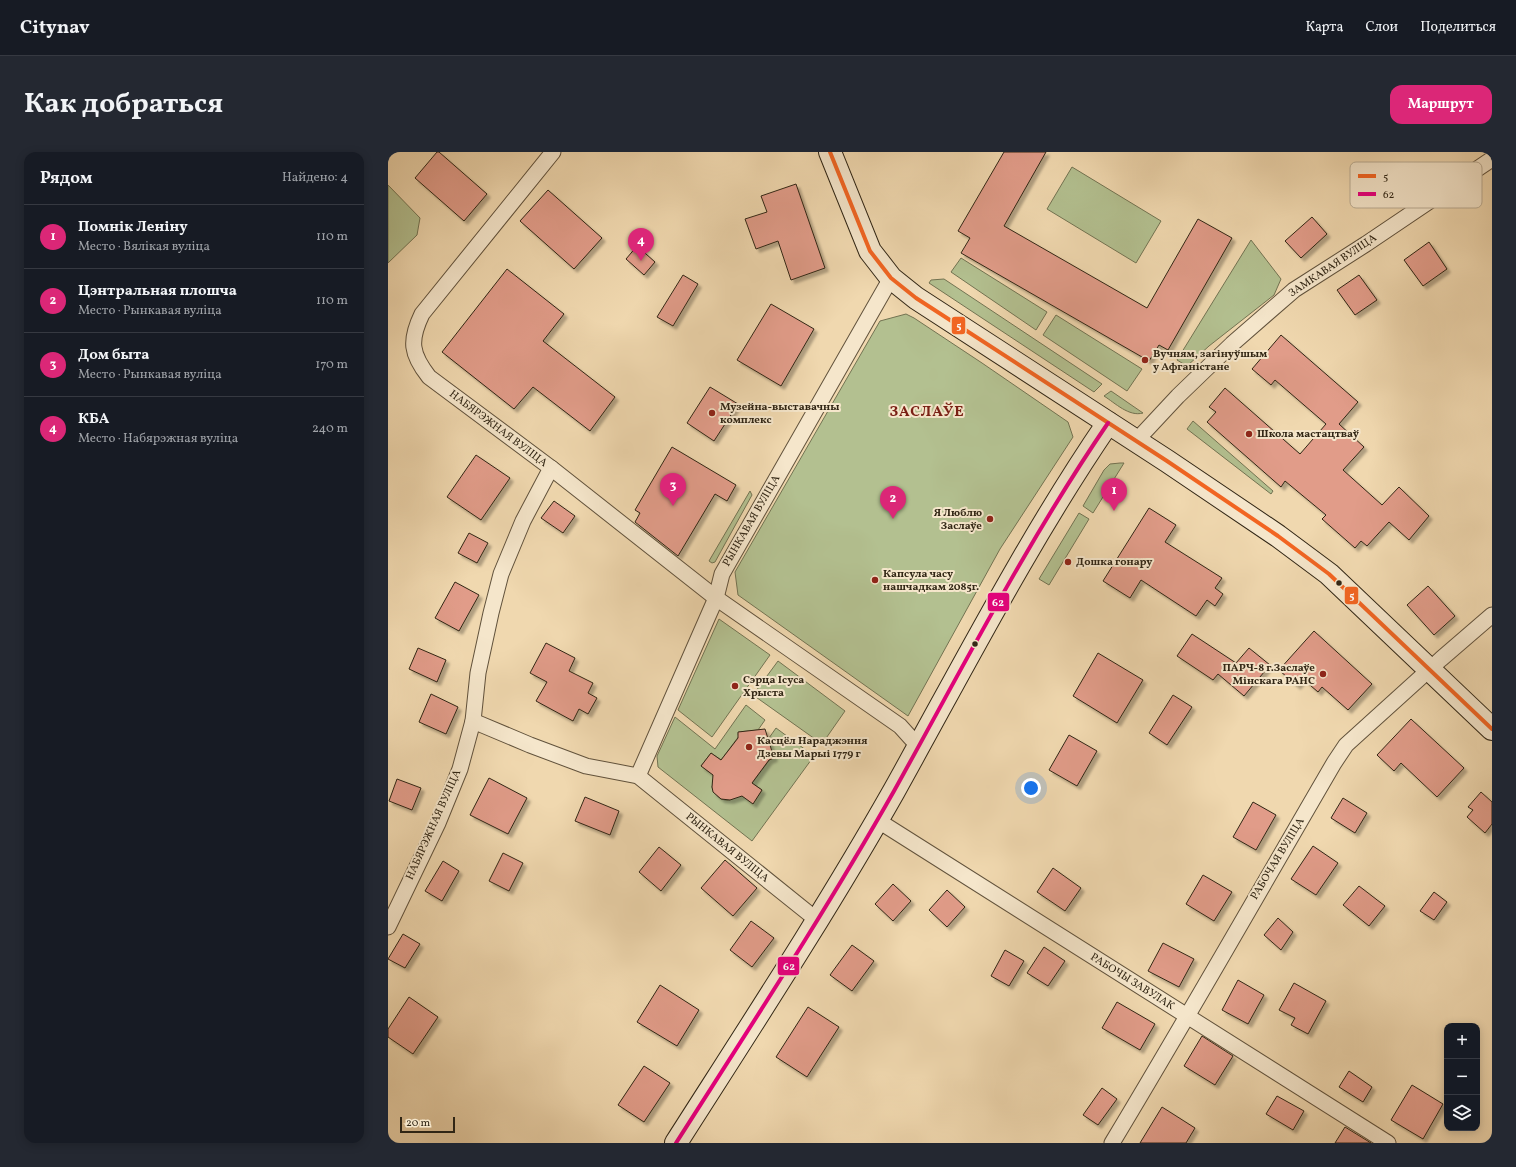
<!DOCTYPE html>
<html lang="ru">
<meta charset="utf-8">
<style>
:root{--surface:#171b24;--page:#242831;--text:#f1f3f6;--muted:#9ea1a6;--line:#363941;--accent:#db2777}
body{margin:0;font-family:Vollkorn,serif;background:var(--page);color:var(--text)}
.controls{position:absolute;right:12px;bottom:12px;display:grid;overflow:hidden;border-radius:8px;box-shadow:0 2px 10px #0003}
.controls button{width:36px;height:36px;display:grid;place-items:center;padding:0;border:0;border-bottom:1px solid var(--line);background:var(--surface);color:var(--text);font:20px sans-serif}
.scale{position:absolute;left:12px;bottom:10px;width:55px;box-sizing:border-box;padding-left:4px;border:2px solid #312615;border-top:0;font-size:11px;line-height:14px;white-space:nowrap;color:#312615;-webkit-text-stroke:3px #f5e6cb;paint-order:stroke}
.you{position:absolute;left:643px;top:636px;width:14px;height:14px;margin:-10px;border:3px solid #fff;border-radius:50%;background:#1a73e8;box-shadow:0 0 0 6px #1a73e833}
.badge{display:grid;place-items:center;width:26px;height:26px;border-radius:50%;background:var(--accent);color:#fff;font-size:13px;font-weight:700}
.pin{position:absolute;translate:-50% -33px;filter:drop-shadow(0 1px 2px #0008)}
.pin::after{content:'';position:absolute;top:21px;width:14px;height:12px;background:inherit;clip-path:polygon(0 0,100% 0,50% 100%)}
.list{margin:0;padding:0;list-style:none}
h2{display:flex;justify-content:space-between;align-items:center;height:52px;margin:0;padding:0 16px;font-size:17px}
h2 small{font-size:13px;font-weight:400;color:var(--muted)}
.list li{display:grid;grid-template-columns:26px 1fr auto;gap:12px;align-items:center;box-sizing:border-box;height:64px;padding:0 16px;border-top:1px solid var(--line)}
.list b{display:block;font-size:15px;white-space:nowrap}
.list p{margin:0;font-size:13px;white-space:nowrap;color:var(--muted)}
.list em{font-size:13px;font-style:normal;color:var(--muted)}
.icon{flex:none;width:22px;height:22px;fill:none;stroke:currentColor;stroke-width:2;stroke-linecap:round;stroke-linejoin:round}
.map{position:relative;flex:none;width:1104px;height:991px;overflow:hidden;border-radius:12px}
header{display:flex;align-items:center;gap:24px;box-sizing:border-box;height:56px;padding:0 20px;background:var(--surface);border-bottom:1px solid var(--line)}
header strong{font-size:19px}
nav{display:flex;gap:22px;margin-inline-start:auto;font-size:14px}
.intro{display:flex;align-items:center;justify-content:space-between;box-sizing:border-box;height:96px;padding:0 24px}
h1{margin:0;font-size:28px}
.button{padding:10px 18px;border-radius:12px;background:var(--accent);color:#fff;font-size:14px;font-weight:700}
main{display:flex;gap:24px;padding:0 24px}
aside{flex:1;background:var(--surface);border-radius:12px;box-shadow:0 2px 10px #0003}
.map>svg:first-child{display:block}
.green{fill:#b3c090;stroke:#727352}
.building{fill:#e19c89;stroke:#312615;filter:url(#shadow)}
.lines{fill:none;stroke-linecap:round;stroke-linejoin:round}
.street-casing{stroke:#61523c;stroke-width:17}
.secondary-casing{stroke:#312615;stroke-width:24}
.street{stroke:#f5e6cb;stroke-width:15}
.secondary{stroke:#f5e6cb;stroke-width:22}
.bus-1-casing{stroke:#f5e6cb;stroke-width:7}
.bus-2-casing{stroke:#f5e6cb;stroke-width:7}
.bus-1{stroke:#f26522;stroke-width:4}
.bus-2{stroke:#e5007d;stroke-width:4}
.poi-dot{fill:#8f2418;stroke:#f5e6cb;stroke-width:1.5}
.bus-dot{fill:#312615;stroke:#f5e6cb;stroke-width:1.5}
.labels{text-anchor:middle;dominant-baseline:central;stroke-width:4;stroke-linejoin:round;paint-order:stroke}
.street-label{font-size:11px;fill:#312615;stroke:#f5e6cb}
.poi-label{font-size:11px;font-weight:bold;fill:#312615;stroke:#f5e6cb;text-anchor:start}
.district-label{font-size:15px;font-weight:bold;letter-spacing:1px;fill:#7a1f14;stroke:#f5e6cb}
.key{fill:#f5e6cb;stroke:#baac94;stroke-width:1}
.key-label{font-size:11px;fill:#312615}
.line-badge{stroke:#f5e6cb;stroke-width:1.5}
.badge-label{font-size:11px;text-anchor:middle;font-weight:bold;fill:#fff}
</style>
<header>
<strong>Citynav</strong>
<nav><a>Карта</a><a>Слои</a><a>Поделиться</a></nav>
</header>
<div class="intro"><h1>Как добраться</h1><a class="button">Маршрут</a></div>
<main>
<aside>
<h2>Рядом<small>Найдено: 4</small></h2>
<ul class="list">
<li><span class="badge">1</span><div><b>Помнік Леніну</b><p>Место · Вялікая вуліца</p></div><em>110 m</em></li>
<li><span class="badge">2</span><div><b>Цэнтральная плошча</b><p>Место · Рынкавая вуліца</p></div><em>110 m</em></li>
<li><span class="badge">3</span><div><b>Дом быта</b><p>Место · Рынкавая вуліца</p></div><em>170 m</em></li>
<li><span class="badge">4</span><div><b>КБА</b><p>Место · Набярэжная вуліца</p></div><em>240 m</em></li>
</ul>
</aside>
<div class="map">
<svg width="1104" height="991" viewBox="0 0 1104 991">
<defs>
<filter id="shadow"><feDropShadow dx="3.5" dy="3.5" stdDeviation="1" flood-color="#0004"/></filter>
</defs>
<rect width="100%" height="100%" fill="#f0d8af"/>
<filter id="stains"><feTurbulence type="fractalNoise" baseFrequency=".005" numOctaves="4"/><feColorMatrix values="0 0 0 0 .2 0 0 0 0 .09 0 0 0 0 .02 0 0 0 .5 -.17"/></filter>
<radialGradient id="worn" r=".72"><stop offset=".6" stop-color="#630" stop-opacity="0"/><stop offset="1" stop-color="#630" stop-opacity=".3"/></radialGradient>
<g class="green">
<path d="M684 15 773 69 748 111 659 57Z"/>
<path d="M0 33 32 66 29 83 0 111Z"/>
<path d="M863 88 893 127 886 143 821 194 799 214 789 208Z"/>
<path d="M573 106 659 160 648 178 563 120Z"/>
<path d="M556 127 714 232 706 240 541 131 543 128Z"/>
<path d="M518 162 526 166 594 211 680 270 685 285 612 397 520 564 350 443 347 420 492 169Z"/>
<path d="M668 163 754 217 739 239 655 183Z"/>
<path d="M723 239 755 261C741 265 727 251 716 244Z"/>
<path d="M805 269 885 339 883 342 799 277Z"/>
<path d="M732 311H736L705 361 695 354 716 318 722 312Z"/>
<path d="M362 339 364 343 327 410 324 411 321 409Z"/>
<path d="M691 361 701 367 661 433 651 427Z"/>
<path d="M331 467 382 503 324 585 290 558Z"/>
<path d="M390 509 457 559 434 592 365 543Z"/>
<path d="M358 553 377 568 370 578 351 580 350 582 351 584 333 608 323 601 313 614 327 624 324 635C328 648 341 653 351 642L365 651 374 638 364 631 382 607 385 605 384 602 379 601 381 586 388 576 426 604 364 689 270 615 269 604 287 565 327 597Z"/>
</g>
<g class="building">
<path d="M49 0H51L99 42 76 69 27 26Z"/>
<path d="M616 0H658L616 74 759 156 810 67 844 86 780 198 771 193 761 209 573 101 582 86 570 79Z"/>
<path d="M408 32 437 116 403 128 390 89 368 97 357 67 379 60 373 44Z"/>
<path d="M160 38 214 86 186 117 132 69Z"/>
<path d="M924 65 939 82 913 106 897 89Z"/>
<path d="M1041 90 1059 117 1035 134 1016 108Z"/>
<path d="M249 94 267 110 256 123 238 107Z"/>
<path d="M119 117 176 162 155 189 227 245 202 279 145 235 126 257 54 200Z"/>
<path d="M295 123 310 132 285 174 269 165Z"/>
<path d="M971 123 989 148 967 163 949 138Z"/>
<path d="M383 152 426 177 393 234 349 208Z"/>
<path d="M893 183 970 250 951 272 976 295 955 318 994 353 1011 335 1041 364 1021 388 1001 370 979 394 973 389 967 396 934 367 938 363 897 329 893 335 819 270 828 260 821 255 837 236 912 302 938 272 887 228 883 233 864 217Z"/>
<path d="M322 235 350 252 326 289 299 271Z"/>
<path d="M284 295 348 333 339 349 327 342 290 404 247 370 252 361 247 358Z"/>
<path d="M88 303 122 326 93 368 59 345Z"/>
<path d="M166 349 187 364 175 381 153 366Z"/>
<path d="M761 356 788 373 777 390 834 426 827 436 835 442 827 454 819 448 808 464 753 428 742 446 715 429Z"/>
<path d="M81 381 100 391 89 411 70 401Z"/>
<path d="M67 430 91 443 71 479 47 466Z"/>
<path d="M1040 434 1067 464 1046 483 1019 453Z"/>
<path d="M926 479 984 532 960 558 934 535 930 540 915 527 909 534 891 518Z"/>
<path d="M804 482 848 511 861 496 882 513 856 544 830 522 825 528 789 504Z"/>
<path d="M158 491 187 506 181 519 205 531 200 541 209 546 200 562 191 557 185 569 148 549 159 530 142 521Z"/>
<path d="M30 496 58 508 49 530 21 517Z"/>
<path d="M710 501 755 528 729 571 685 544Z"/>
<path d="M43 542 70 555 58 582 31 570Z"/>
<path d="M785 543 804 555 779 593 761 581Z"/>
<path d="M1023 567 1076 616 1049 645 1013 611 1006 619 989 603Z"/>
<path d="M377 577 386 606 381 608 364 631 374 638 365 652 354 644 342 648 333 647 325 640 324 635 325 623 313 614 323 601 333 608 350 586V580Z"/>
<path d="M681 583 709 599 689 634 661 618Z"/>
<path d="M101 626 139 646 120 682 82 663Z"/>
<path d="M9 627 33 636 24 658 1 649Z"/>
<path d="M1093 640 1104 650V672L1097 681 1079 665 1085 658 1080 655Z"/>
<path d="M197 645 231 659 222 683 187 669Z"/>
<path d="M955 646 979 661 967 681 943 666Z"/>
<path d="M865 650 888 663 868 698 845 685Z"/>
<path d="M925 694 950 711 928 743 903 727Z"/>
<path d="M271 695 293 713 273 739 251 720Z"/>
<path d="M115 701 135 711 121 739 101 729Z"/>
<path d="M337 708 369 736 345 764 313 736Z"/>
<path d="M55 709 71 719 54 749 37 739Z"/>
<path d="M665 716 693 736 677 759 649 740Z"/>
<path d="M815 723 844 740 826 769 798 752Z"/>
<path d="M505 732 523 749 505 769 487 752Z"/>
<path d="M971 734 997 754 981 774 955 753Z"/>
<path d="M559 738 577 755 559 775 541 758Z"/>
<path d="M1046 740 1059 750 1046 768 1032 759Z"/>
<path d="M890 766 905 780 893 798 876 783Z"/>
<path d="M363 769 386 786 364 815 342 798Z"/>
<path d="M15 782 32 792 17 816 0 807Z"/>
<path d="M775 791 806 807 791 835 760 819Z"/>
<path d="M464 793 486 809 464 839 442 823Z"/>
<path d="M656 795 677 809 660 834 639 821Z"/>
<path d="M617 798 636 809 621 834 603 824Z"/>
<path d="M850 828 876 843 860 872 834 858Z"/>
<path d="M906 831 938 849 920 882 903 873 907 866 891 858Z"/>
<path d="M272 833 311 858 289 894 249 870Z"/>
<path d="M21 845 50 865 25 902 0 885V877Z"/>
<path d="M729 850 767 872 752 898 714 876Z"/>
<path d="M420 855 451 875 419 925 388 905Z"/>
<path d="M814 884 845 904 827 933 796 914Z"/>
<path d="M256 914 282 931 256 970 230 953Z"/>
<path d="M961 919 984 935 975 950 951 935Z"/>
<path d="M1024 933 1055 952 1035 987 1003 968Z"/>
<path d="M714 936 729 947 710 973 695 963Z"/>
<path d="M889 944 916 959 905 978 878 962Z"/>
<path d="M774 955 807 976 798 991H752Z"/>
<path d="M957 975 983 991H947Z"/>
</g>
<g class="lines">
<g class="street-casing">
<g id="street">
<path d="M165 0 34 162C21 189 23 202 41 225L163 316 328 446 512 574 530 594"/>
<path d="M748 289 790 244 844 192 906 138 978 92 1104 7"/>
<path d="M85 569 142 593 198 614 250 624 429 768"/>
<path d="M250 624 328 446 334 422 503 126"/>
<path d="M489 668 1000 991"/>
<path d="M0 775 50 671 72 617 85 569 90 521 103 461 113 422 135 369 163 316"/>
<path d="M724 991C800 865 872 738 946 611L958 593 1053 507 1104 463"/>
</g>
</g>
<g class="secondary-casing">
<g id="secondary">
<path d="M442 0 482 99 503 126 528 146 779 309 890 384 941 422 1104 577"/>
<path d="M288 991C362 875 438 759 506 639 575 515 640 388 720 271"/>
</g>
</g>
<use href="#street" class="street"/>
<use href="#secondary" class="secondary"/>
<g class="bus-1-casing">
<path id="bus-1" d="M442 0 482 99 503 126 528 146 779 309 890 384 941 422 1104 577"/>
</g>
<g class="bus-2-casing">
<path id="bus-2" d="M288 991C362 875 438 759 506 639 575 515 640 388 720 271"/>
</g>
<use href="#bus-1" class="bus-1"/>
<use href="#bus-2" class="bus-2"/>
</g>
<g class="poi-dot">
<circle cx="757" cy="208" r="4"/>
<circle cx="324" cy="261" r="4"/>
<circle cx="861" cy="282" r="4"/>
<circle cx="602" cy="367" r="4"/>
<circle cx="680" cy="410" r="4"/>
<circle cx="487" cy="428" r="4"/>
<circle cx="935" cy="522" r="4"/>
<circle cx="347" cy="534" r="4"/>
<circle cx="361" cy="595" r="4"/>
</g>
<g class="bus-dot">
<circle cx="951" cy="431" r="3.5"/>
<circle cx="587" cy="492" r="3.5"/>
</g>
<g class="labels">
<g class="street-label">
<text transform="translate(945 114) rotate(-34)">ЗАМКАВАЯ ВУЛІЦА</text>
<text transform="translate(110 277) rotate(37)">НАБЯРЭЖНАЯ ВУЛІЦА</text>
<text transform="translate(364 369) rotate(-60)">РЫНКАВАЯ ВУЛІЦА</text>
<text transform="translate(46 673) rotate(-66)">НАБЯРЭЖНАЯ ВУЛІЦА</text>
<text transform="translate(339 696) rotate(39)">РЫНКАВАЯ ВУЛІЦА</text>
<text transform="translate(890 707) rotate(-59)">РАБОЧАЯ ВУЛІЦА</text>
<text transform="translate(744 830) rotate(32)">РАБОЧЫ ЗАВУЛАК</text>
</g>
<g class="poi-label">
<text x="765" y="202">Вучням, загінуўшым<tspan x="765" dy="13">у Афганістане</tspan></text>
<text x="332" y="255">Музейна-выставачны<tspan x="332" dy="13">комплекс</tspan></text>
<text x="869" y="282">Школа мастацтваў</text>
<text x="594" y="361" text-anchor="end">Я Люблю<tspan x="594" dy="13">Заслаўе</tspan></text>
<text x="688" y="410">Дошка гонару</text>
<text x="495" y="422">Капсула часу<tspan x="495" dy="13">нашчадкам 2085г.</tspan></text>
<text x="927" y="516" text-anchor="end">ПАРЧ-8 г.Заслаўе<tspan x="927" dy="13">Мінскага РАНС</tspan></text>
<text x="355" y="528">Сэрца Ісуса<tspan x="355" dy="13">Хрыста</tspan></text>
<text x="369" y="589">Касцёл Нараджэння<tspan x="369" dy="13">Дзевы Марыі 1779 г</tspan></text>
</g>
<g class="district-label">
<text x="539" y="260">ЗАСЛАЎЕ</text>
</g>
</g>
<rect x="962" y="10" width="132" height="46" rx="6" class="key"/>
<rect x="970" y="22" width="18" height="4" fill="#f26522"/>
<rect x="970" y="40" width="18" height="4" fill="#e5007d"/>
<g class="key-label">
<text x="995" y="28">5</text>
<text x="995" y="46">62</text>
</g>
<g class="line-badge">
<rect x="563" y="164" width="15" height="19" rx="4" fill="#f26522"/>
<rect x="956" y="434" width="15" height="19" rx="4" fill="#f26522"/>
<rect x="599" y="440" width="23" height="20" rx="4" fill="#e5007d"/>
<rect x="389" y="804" width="23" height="20" rx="4" fill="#e5007d"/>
</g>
<g class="badge-label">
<text x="571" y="177">5</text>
<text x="964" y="447">5</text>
<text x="610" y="454">62</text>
<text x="401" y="818">62</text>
</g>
<rect width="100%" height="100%" filter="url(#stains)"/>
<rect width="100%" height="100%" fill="url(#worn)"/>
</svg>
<div class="controls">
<button>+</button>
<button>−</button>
<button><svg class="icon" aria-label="layers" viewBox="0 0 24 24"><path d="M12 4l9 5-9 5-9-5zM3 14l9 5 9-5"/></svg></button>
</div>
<div class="scale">20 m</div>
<div class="you"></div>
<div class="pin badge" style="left:726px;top:359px">1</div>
<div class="pin badge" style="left:505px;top:367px">2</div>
<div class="pin badge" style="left:285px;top:354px">3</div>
<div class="pin badge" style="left:253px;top:109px">4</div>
</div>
</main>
